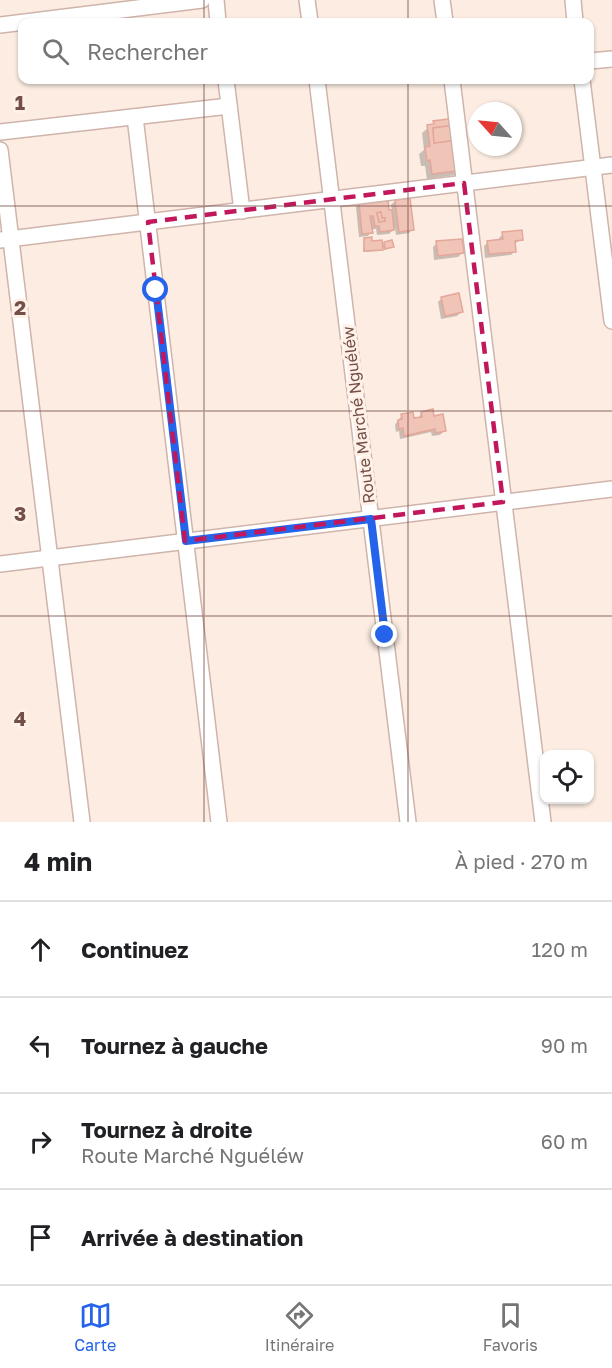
<!DOCTYPE html>
<html lang="fr">
<meta charset="utf-8">
<style>
:root{--surface:#fff;--page:#f2f2f2;--text:#202124;--muted:#757577;--line:#e0e0e0;--accent:#2563eb}
body{margin:0;font-family:"Golos Text",sans-serif;background:var(--page);color:var(--text)}
.controls{position:absolute;right:18px;bottom:18px;display:grid;overflow:hidden;border-radius:12px;box-shadow:0 2px 4px #0004}
.controls button{width:54px;height:54px;display:grid;place-items:center;padding:0;border:0;border-bottom:2px solid var(--line);background:var(--surface);color:var(--text);font:30px sans-serif}
.compass{position:absolute;left:468px;top:102px;width:54px;height:54px;border-radius:50%;background:var(--surface);box-shadow:0 2px 4px #0004;rotate:297deg}
.stop{position:absolute;width:18px;height:18px;margin:-14px;border:4px solid #2563eb;border-radius:50%;background:#fff}
.stop.end{background:#2563eb;border-color:#fff;box-shadow:0 2px 6px #0008}
.list{margin:0;padding:0;list-style:none}
h2{display:flex;justify-content:space-between;align-items:center;height:78px;margin:0;padding:0 24px;font-size:26px}
h2 small{font-size:20px;font-weight:400;color:var(--muted)}
.list li{display:grid;grid-template-columns:39px 1fr auto;gap:18px;align-items:center;box-sizing:border-box;height:96px;padding:0 24px;border-top:2px solid var(--line)}
.list b{display:block;font-size:22px;white-space:nowrap}
.list p{margin:0;font-size:20px;white-space:nowrap;color:var(--muted)}
.list em{font-size:20px;font-style:normal;color:var(--muted)}
.icon{flex:none;width:33px;height:33px;fill:none;stroke:currentColor;stroke-width:2;stroke-linecap:round;stroke-linejoin:round}
.map{position:relative;flex:none;width:612px;height:822px;overflow:hidden}
.search{position:absolute;background:var(--surface);box-shadow:0 2px 4px #0004;left:18px;right:18px;top:18px;height:66px;display:flex;align-items:center;gap:15px;box-sizing:border-box;padding:0 21px;border-radius:12px;color:var(--muted);font-size:22px}
.sheet{height:462px;background:var(--surface)}
nav{display:flex;justify-content:space-around;align-items:center;box-sizing:border-box;height:84px;border-top:2px solid var(--line);background:var(--surface);font-size:16px;color:var(--muted)}
nav a{display:grid;justify-items:center;gap:3px}
nav .on{color:var(--accent)}
.map>svg:first-child{display:block}
.shadow{fill:#0003}
.building{fill:#f1c4b8;stroke:#e4a799;stroke-width:1.5;fill-rule:evenodd}
.lines{fill:none;stroke-linecap:round;stroke-linejoin:round}
.minor-casing{stroke:#cfb4ab;stroke-width:18}
.minor{stroke:#fff;stroke-width:15}
.route{stroke:#2563eb;stroke-width:8}
.marked{fill:none;stroke:#c2185b;stroke-width:4.5;stroke-dasharray:12 8;stroke-linejoin:round}
.grid{fill:none;stroke:#734f48;stroke-width:1.5;stroke-opacity:0.55}
.labels{text-anchor:middle;dominant-baseline:central;stroke-width:6;stroke-linejoin:round;paint-order:stroke}
.street-label{font-size:16px;fill:#734f48;stroke:#fff1e7}
.grid-label{font-size:20px;text-anchor:middle;font-weight:bold;fill:#734f48;stroke:#fff1e7;stroke-width:6;stroke-linejoin:round;paint-order:stroke}
</style>
<div class="map">
<svg width="612" height="822" viewBox="0 0 612 822">
<rect width="100%" height="100%" fill="#fcece1"/>
<g class="shadow">
<path d="M434 123 461 169 455 175 427 179 425 166H421L419 154 424 150 422 133Z"/>
<path d="M395 201 413 229 409 233 396 235 395 228 389 234 377 235 376 229H371V233L364 239 367 236 359 237 356 207 360 203 388 212 392 211 391 205Z"/>
<path d="M503 234 521 240 514 244 515 251 511 255 485 258 484 246 488 242 499 241V238Z"/>
<path d="M364 239 381 247 384 243 392 247 384 250 383 247 380 251 363 252Z"/>
<path d="M437 243 462 253 458 257 434 260 433 247Z"/>
<path d="M442 298 461 312 457 316 441 319 438 302Z"/>
<path d="M421 413 433 418 444 431 440 435 432 436 431 432 400 439 399 431 396 432 395 425 398 420 402 416 413 420 418 419Z"/>
</g>
<g class="building">
<path d="M456 118 463 170 432 174 430 160 427 161 425 147 430 146 427 125 434 124 433 121ZM455 125 457 140 434 143 433 128Z"/>
<path d="M455 125 457 140 434 143 433 128Z"/>
<path d="M410 198 414 230 399 232 395 200Z"/>
<path d="M376 200V202L388 200 389 210H392L394 230 380 232 379 226H375L373 216H370L373 233 362 234 359 202ZM381 212 382 218H385V221L379 222 377 213Z"/>
<path d="M381 212 382 218H385V221L379 222 377 213Z"/>
<path d="M522 230 523 240 515 241 516 252 489 254 487 241 503 239 502 232Z"/>
<path d="M372 237V241L382 240 383 250 364 251V238Z"/>
<path d="M462 239 464 253 438 256 436 241Z"/>
<path d="M392 240 394 247 385 249 384 242Z"/>
<path d="M459 293 463 312 445 316 441 297Z"/>
<path d="M433 409 434 416 443 414 446 431 436 433 435 429 404 436 403 428 399 429 398 420 402 419 401 414 413 412 414 418 422 417 421 412Z"/>
</g>
<g class="lines">
<g class="minor-casing">
<g id="minor">
<path d="M216 0 218 22"/>
<path d="M307 0 310 22"/>
<path d="M442 0 445 22"/>
<path d="M573 0 575 22"/>
<path d="M0 25 202 0"/>
<path d="M590 61 612 59"/>
<path d="M226 80 242 211"/>
<path d="M317 80 408 822"/>
<path d="M452 80 543 822"/>
<path d="M582 80 612 321"/>
<path d="M135 117 219 822"/>
<path d="M0 132 229 106"/>
<path d="M0 150 82 822"/>
<path d="M0 240 612 165"/>
<path d="M0 564 612 489"/>
</g>
</g>
<use href="#minor" class="minor"/>
</g>
<g class="lines">
<path class="route" d="M156 290 186 541 371 519 385 635"/>
</g>
<path class="marked" d="M464 183 503 502 185 541 148 222Z"/>
<path class="grid" d="M204 0V22M408 0V22M204 80V822M408 80V822M0 206H612M0 411H612M0 616H612"/>
<g class="labels">
<g class="street-label">
<text transform="translate(358 415) rotate(-97)">Route Marché Nguéléw</text>
</g>
</g>
<g class="grid-label">
<text x="20" y="110">1</text>
<text x="20" y="315">2</text>
<text x="20" y="521">3</text>
<text x="20" y="726">4</text>
</g>
</svg>
<div class="controls">
<button><svg class="icon" aria-label="locate" viewBox="0 0 24 24"><circle cx="12" cy="12" r="6"/><path d="M12 2v4M12 18v4M2 12h4M18 12h4"/></svg></button>
</div>
<svg class="compass" viewBox="-18 -18 36 36"><path d="M0-13l5 13h-10z" fill="#e53935"/><path d="M0 13l5-13h-10z" fill="#757577"/></svg>
<div class="stop" style="left:156px;top:290px"></div>
<div class="stop end" style="left:385px;top:635px"></div>
<div class="search"><svg class="icon" aria-label="search" viewBox="0 0 24 24"><circle cx="10" cy="10" r="6"/><path d="M15 15l6 6"/></svg>Rechercher</div>
</div>
<section class="sheet">
<h2>4 min<small>À pied · 270 m</small></h2>
<ul class="list">
<li><svg class="icon" aria-label="ahead" viewBox="0 0 24 24"><path d="M12 20V5M6 11l6-6 6 6"/></svg><div><b>Continuez</b></div><em>120 m</em></li>
<li><svg class="icon" aria-label="left" viewBox="0 0 24 24"><path d="M17 20v-9H6M10 6l-5 5 5 5"/></svg><div><b>Tournez à gauche</b></div><em>90 m</em></li>
<li><svg class="icon" aria-label="right" viewBox="0 0 24 24"><path d="M7 20v-9h11M14 6l5 5-5 5"/></svg><div><b>Tournez à droite</b><p>Route Marché Nguéléw</p></div><em>60 m</em></li>
<li><svg class="icon" aria-label="arrive" viewBox="0 0 24 24"><path d="M6 21V4h12l-3 4 3 4H6"/></svg><div><b>Arrivée à destination</b></div></li>
</ul>
</section>
<nav>
<a class="on"><svg class="icon" aria-label="map" viewBox="0 0 24 24"><path d="M3 6l6-2 6 2 6-2v14l-6 2-6-2-6 2zM9 4v14M15 6v14"/></svg>Carte</a>
<a><svg class="icon" aria-label="directions" viewBox="0 0 24 24"><path d="M12 3l9 9-9 9-9-9zM9 14v-3h6M13 9l2 2-2 2"/></svg>Itinéraire</a>
<a><svg class="icon" aria-label="saved" viewBox="0 0 24 24"><path d="M7 4h10v16l-5-4-5 4z"/></svg>Favoris</a>
</nav>
